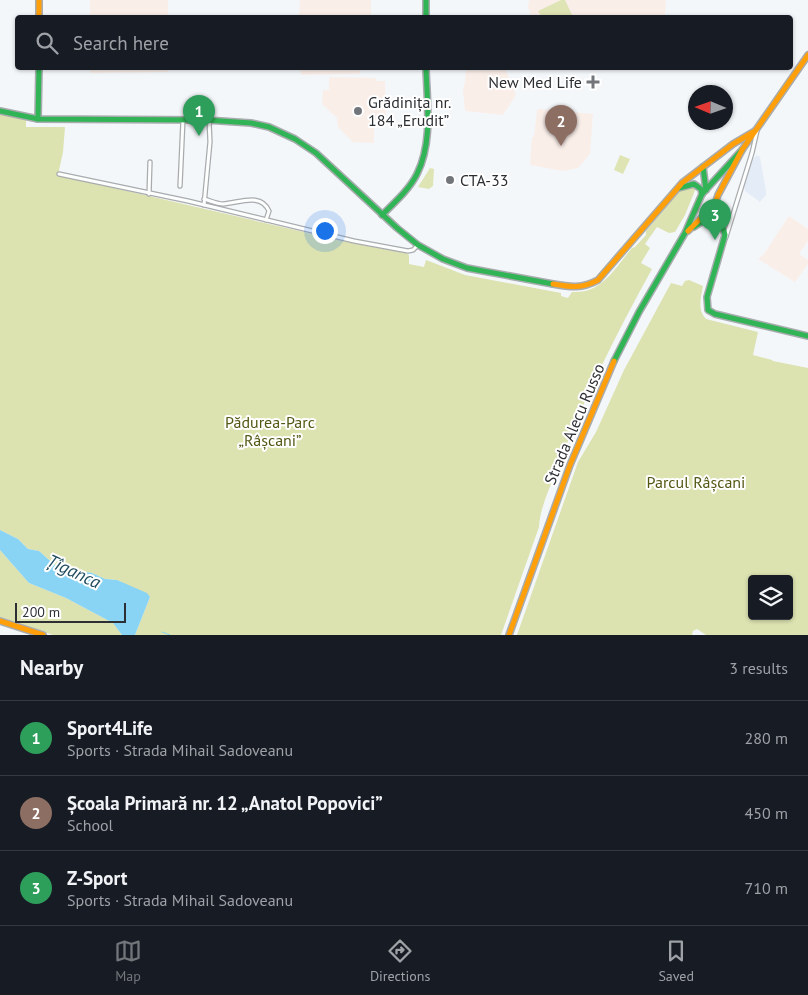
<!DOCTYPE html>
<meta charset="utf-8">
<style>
:root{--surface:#171b24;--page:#242831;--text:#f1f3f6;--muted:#9ea1a6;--line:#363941;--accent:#727579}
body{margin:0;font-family:"PT Sans",sans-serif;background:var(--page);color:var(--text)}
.controls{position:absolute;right:15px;bottom:15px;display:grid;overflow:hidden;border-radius:5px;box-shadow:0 1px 4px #0004}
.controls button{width:45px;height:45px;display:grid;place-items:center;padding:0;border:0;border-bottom:1px solid var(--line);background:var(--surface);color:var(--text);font:25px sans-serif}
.compass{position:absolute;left:688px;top:85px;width:45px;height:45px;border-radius:50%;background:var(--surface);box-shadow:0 1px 4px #0004;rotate:272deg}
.scale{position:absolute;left:15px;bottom:12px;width:111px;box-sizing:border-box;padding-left:5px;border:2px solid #2c2f33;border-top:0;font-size:14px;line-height:18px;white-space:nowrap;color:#2c2f33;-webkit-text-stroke:4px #fff;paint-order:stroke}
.you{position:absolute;left:324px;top:230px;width:18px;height:18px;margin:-12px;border:4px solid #fff;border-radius:50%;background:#1a73e8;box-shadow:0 0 0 8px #1a73e833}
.badge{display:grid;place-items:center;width:32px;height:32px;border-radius:50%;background:var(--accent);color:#fff;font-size:16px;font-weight:700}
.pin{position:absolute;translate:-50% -41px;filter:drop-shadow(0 1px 2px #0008)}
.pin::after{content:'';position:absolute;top:26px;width:18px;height:15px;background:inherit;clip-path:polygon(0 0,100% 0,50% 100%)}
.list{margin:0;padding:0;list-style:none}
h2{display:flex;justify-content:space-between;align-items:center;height:65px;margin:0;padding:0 20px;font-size:21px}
h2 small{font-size:16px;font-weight:400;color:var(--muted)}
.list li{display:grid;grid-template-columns:32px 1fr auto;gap:15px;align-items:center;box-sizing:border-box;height:75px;padding:0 20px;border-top:1px solid var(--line)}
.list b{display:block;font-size:19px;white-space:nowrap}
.list p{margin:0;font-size:16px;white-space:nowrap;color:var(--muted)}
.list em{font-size:16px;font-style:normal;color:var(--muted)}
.icon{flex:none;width:28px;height:28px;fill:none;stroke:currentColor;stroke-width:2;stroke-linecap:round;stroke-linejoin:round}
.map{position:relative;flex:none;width:808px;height:635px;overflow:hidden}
.search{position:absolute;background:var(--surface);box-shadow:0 1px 4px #0004;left:15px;right:15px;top:15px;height:55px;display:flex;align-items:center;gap:12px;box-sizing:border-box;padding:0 18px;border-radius:5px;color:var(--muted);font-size:19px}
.sheet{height:290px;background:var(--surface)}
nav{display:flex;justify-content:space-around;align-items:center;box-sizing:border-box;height:70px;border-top:1px solid var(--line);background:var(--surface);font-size:14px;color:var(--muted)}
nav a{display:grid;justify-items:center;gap:2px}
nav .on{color:var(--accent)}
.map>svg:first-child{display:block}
.built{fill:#e4edf7}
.education{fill:#faeee9}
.green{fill:#dfe4b5}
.forest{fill:#dce2b0;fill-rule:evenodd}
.water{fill:#89d4f4}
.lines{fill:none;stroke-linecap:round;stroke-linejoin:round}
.stream{stroke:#89d4f4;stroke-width:1}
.street-casing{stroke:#a9acae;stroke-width:5.5}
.fast-casing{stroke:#a9acae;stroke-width:8}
.slow-casing{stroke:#a9acae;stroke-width:8}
.street{stroke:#fdfefe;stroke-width:3}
.fast{stroke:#30b455;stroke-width:5}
.slow{stroke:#ff9f0a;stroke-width:5}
.poi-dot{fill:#727579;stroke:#fff;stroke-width:2}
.labels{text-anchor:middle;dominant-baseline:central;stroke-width:4;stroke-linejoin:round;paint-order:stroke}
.poi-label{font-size:16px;fill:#2c2f33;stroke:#fff;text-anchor:start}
.park-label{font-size:16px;fill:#535713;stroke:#fff}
.street-label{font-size:16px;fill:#2c2f33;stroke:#fff}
.water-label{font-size:18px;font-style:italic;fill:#204d60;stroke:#fff}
</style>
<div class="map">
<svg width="808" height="635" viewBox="0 0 808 635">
<rect width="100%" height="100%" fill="#f4f7fa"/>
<path class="built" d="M757 155 760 157 766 191V195L760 202 745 191 744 186 753 159Z"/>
<g class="education">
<rect x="90" y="0" width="78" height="17"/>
<path d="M300 0H371V17H299Z"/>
<path d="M529 0H666L665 17H532L528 7Z"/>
<path d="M90 68H168V72L90 73Z"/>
<path d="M300 68H360V74L301 75Z"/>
<path d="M466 68H505L516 95 503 115 465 111 463 91 465 82Z"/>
<path d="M329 77 376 78 377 81H385L386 118 374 119V143L353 142 338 127 337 118 322 104 323 90H329Z"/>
<path d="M541 109 593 114 590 154 578 168 563 171 530 165 532 137H534L537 110Z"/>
<path d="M789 216 808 229V241L799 254 808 260V264L795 282 758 259 764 254Z"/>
</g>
<g class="green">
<path d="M561 0H565L573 17H542L538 11Z"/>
<path d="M620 155 630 159 623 174 614 170Z"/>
<path d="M430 168 434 169 433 186 429 189 418 187Z"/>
</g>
<g class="forest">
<path d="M0 110 26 114V127H65L63 152 58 175 356 244 406 253 409 255V264L424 267 426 260 465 275 561 293V296L568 298 572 292C602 294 615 268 632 248L635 247 646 235V231L679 192 686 188H696L685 215 675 232 669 233 657 227 645 244 650 248 641 263 652 269C616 334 583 400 557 469 550 488 540 507 539 527L501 635H135L150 597 117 580 105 579 92 573 58 568 39 551 28 549 18 539 0 530Z"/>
<path d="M689 280 703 286C701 297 697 310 706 319L758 332 753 355 772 360 773 361 808 368V635H706L697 629 693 631 692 635H517L578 462 596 432 624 370 671 283 682 286 685 281ZM752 579H789V616H752Z"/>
<path d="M0 550 29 583 66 598 113 623 122 635H53L0 617Z"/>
</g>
<path class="water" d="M0 530 18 539 28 549 39 551 58 568 92 573 105 579 117 580 147 593 150 597 135 635H122L113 623 66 598 29 583 0 550Z"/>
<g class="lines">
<path class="stream" d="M162 632 170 635"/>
<g class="street-casing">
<g id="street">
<path d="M59 174 188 201 354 241 408 251 413 250 418 245"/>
<path d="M180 186 183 120"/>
<path d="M149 194 150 162"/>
<path d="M204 199C211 201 217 204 223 204 239 203 261 192 269 211L266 220"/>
<path d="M204 205 210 142 209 120"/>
<path d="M726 237 752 153 757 131"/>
</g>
</g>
<g class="fast-casing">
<g id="fast">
<path d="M426 0V18"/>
<path d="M0 111 38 119 206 120 251 123 269 127 295 139 316 153 397 228 418 245 443 259 467 268 553 284"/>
<path d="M38 119 39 68"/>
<path d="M703 167 706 190"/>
<path d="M679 188 694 184 701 189 702 194"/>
<path d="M706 207 722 224 725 235 707 297 708 310 715 314 808 336"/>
<path d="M382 215C394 203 409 190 417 174 433 142 427 102 426 68"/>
<path d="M694 227 705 220H718"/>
<path d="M614 361 639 312 685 233 702 194 742 150"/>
</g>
</g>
<g class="slow-casing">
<g id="slow">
<path d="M39 0V18"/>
<path d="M688 231 715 204 718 195 742 150 808 55"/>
<path d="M553 284C570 287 582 289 598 280L682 183 733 144 755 131"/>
<path d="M0 621 43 635"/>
<path d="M509 635 570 465 614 361"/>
</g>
</g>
<use href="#street" class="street"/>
<use href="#fast" class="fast"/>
<use href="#slow" class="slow"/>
</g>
<g class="poi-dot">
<path d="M590.5 74.5h5v5h5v5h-5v5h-5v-5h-5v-5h5z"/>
<circle cx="358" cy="111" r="5"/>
<circle cx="450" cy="180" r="5"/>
</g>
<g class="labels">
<g class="poi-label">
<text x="582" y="82" text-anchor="end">New Med Life</text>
<text x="368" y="102">Grădinița nr.<tspan x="368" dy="18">184 „Erudit”</tspan></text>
<text x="460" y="180">CTA-33</text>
</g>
<g class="park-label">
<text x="270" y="422">Pădurea-Parc<tspan x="270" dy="18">„Râșcani”</tspan></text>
<text x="696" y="482">Parcul Râșcani</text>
</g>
<g class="street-label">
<text transform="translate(574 424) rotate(-67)">Strada Alecu Russo</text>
</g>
<g class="water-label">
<text transform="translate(74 571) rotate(25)">Țîganca</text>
</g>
</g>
</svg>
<div class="controls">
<button><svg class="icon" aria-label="layers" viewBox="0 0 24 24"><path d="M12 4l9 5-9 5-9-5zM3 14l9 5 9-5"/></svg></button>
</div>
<svg class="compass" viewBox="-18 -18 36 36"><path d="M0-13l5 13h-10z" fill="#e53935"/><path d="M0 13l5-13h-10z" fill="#9ea1a6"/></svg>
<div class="scale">200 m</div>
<div class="you"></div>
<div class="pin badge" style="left:199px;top:136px;background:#2e9e5b">1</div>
<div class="pin badge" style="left:561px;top:146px;background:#8d6e63">2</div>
<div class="pin badge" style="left:715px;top:240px;background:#2e9e5b">3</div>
<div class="search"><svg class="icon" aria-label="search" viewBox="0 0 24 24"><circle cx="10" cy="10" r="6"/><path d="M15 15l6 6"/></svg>Search here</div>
</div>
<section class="sheet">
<h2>Nearby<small>3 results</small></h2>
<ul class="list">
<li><span class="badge" style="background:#2e9e5b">1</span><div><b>Sport4Life</b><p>Sports · Strada Mihail Sadoveanu</p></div><em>280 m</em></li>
<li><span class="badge" style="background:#8d6e63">2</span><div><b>Școala Primară nr. 12 „Anatol Popovici”</b><p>School</p></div><em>450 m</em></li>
<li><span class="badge" style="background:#2e9e5b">3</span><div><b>Z-Sport</b><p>Sports · Strada Mihail Sadoveanu</p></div><em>710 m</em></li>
</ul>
</section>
<nav>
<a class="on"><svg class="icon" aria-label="map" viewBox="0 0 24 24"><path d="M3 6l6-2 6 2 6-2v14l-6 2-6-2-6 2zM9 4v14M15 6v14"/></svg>Map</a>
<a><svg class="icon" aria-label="directions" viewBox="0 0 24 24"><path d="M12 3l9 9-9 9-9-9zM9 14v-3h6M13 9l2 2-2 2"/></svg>Directions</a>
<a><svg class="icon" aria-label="saved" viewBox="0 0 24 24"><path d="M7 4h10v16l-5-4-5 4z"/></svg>Saved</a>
</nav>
